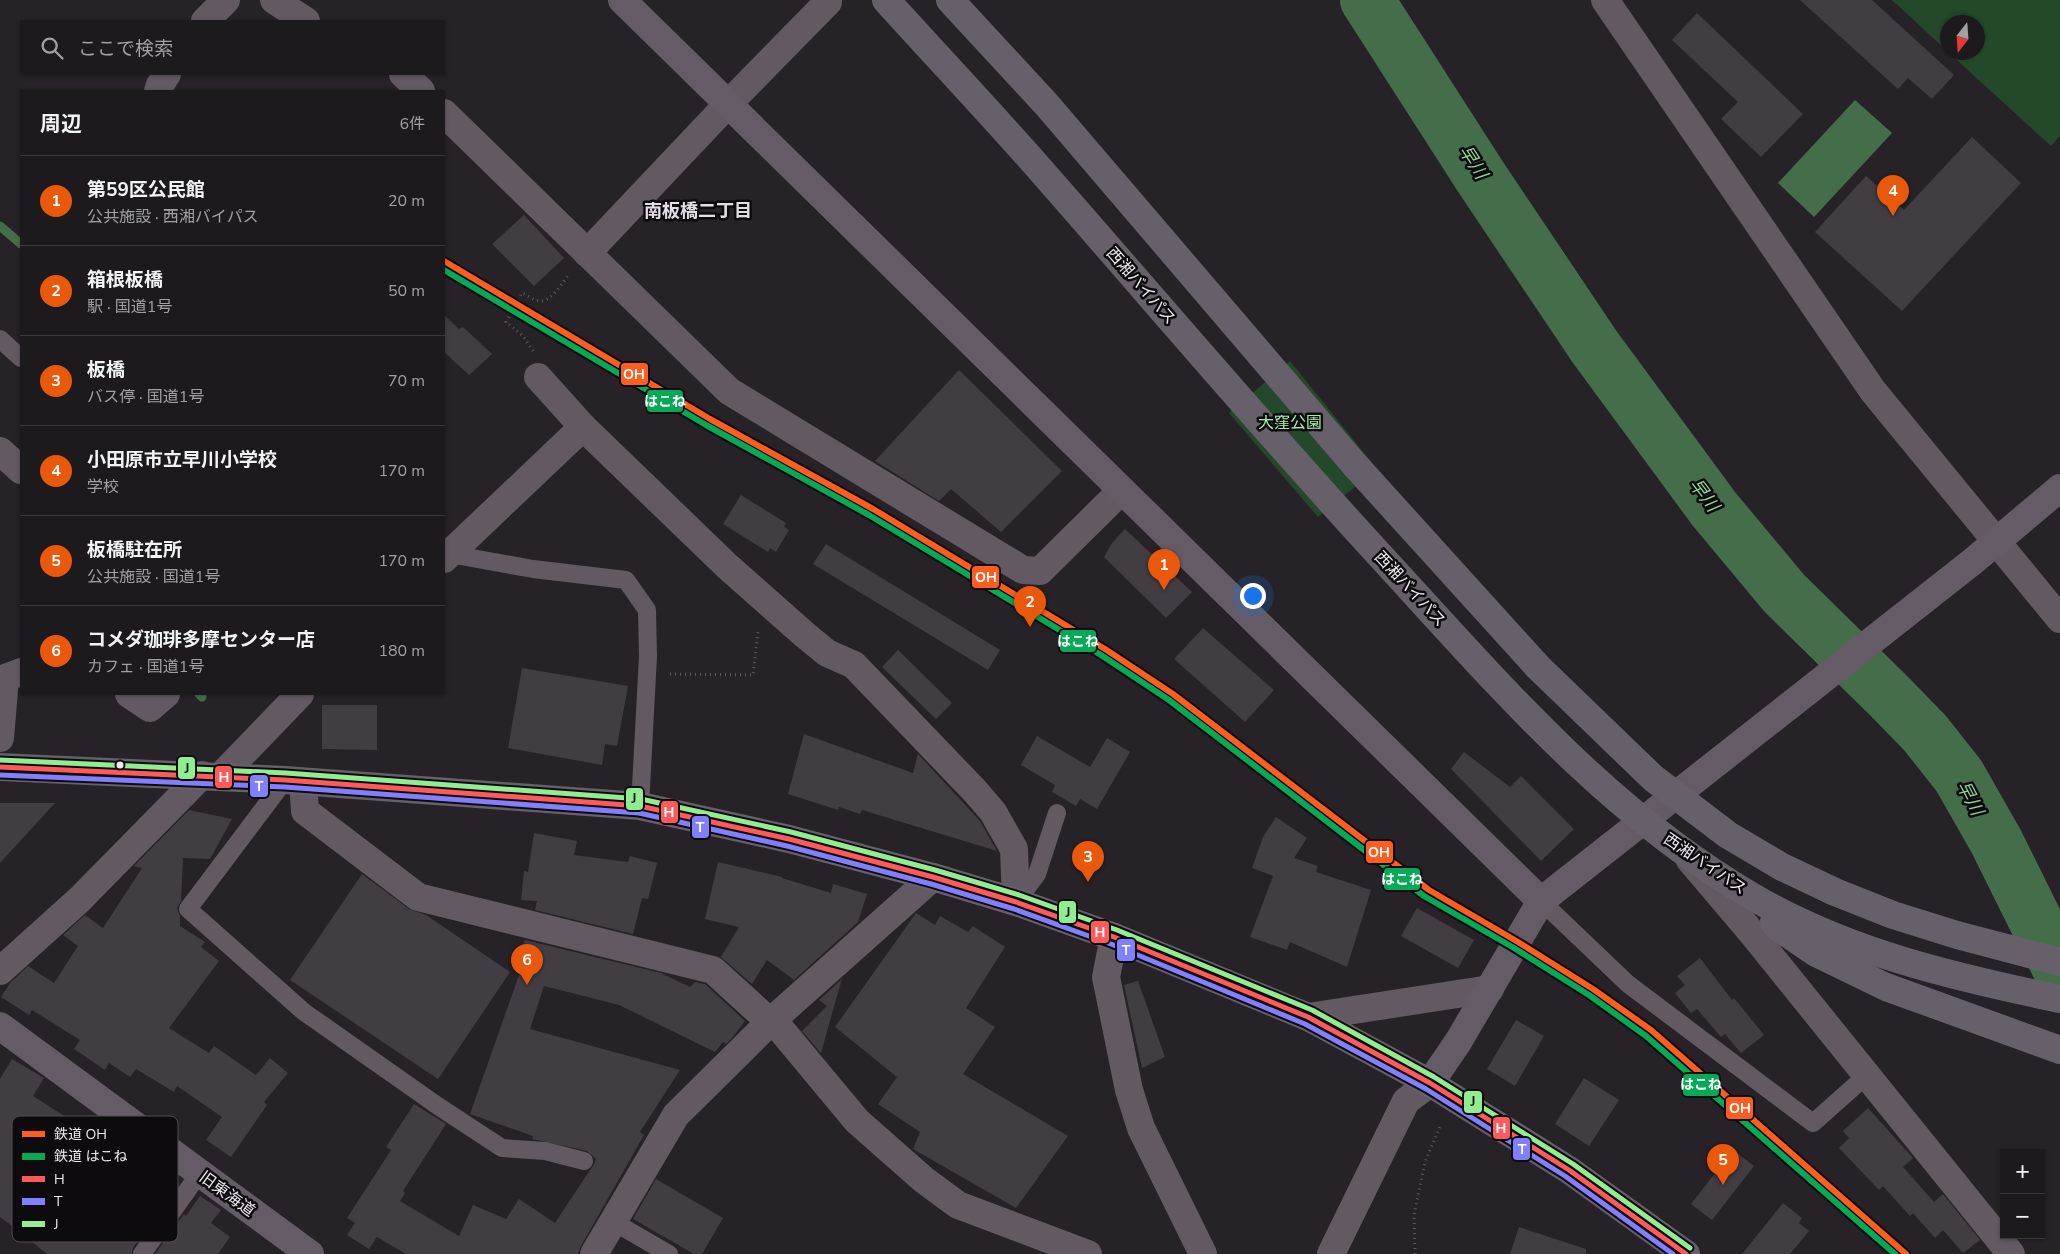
<!DOCTYPE html>
<html lang="ja">
<meta charset="utf-8">
<style>
:root{--surface:#1c1a1d;--page:#29272a;--text:#f1f3f6;--muted:#a0a1a4;--line:#3a383b;--accent:#ea580c}
body{margin:0;font-family:"Nunito Sans","Noto Sans JP",sans-serif;background:var(--page);color:var(--text)}
.controls{position:absolute;right:15px;bottom:15px;display:grid;overflow:hidden;border-radius:0px;box-shadow:0 1px 4px #0004}
.controls button{width:45px;height:45px;display:grid;place-items:center;padding:0;border:0;border-bottom:1px solid var(--line);background:var(--surface);color:var(--text);font:25px sans-serif}
.compass{position:absolute;left:1940px;top:15px;width:45px;height:45px;border-radius:50%;background:var(--surface);box-shadow:0 1px 4px #0004;rotate:197deg}
.you{position:absolute;left:1252px;top:595px;width:18px;height:18px;margin:-12px;border:4px solid #fff;border-radius:50%;background:#1a73e8;box-shadow:0 0 0 8px #1a73e833}
.badge{display:grid;place-items:center;width:32px;height:32px;border-radius:50%;background:var(--accent);color:#fff;font-size:16px;font-weight:700}
.pin{position:absolute;translate:-50% -41px;filter:drop-shadow(0 1px 2px #0008)}
.pin::after{content:'';position:absolute;top:26px;width:18px;height:15px;background:inherit;clip-path:polygon(0 0,100% 0,50% 100%)}
.list{margin:0;padding:0;list-style:none}
h2{display:flex;justify-content:space-between;align-items:center;height:65px;margin:0;padding:0 20px;font-size:21px}
h2 small{font-size:16px;font-weight:400;color:var(--muted)}
.list li{display:grid;grid-template-columns:32px 1fr auto;gap:15px;align-items:center;box-sizing:border-box;height:90px;padding:0 20px;border-top:1px solid var(--line)}
.list b{display:block;font-size:19px;white-space:nowrap}
.list p{margin:0;font-size:16px;white-space:nowrap;color:var(--muted)}
.list em{font-size:16px;font-style:normal;color:var(--muted)}
.icon{flex:none;width:28px;height:28px;fill:none;stroke:currentColor;stroke-width:2;stroke-linecap:round;stroke-linejoin:round}
.map{position:relative;flex:none;width:2060px;height:1254px;overflow:hidden}
.search{position:absolute;background:var(--surface);box-shadow:0 1px 4px #0004;left:20px;top:20px;width:425px;height:55px;display:flex;align-items:center;gap:12px;box-sizing:border-box;padding:0 18px;border-radius:0px;color:var(--muted);font-size:19px}
.panel{position:absolute;background:var(--surface);box-shadow:0 1px 4px #0004;left:20px;top:90px;width:425px;height:605px;border-radius:0px}
.map>svg:first-child{display:block}
.green{fill:#24482a}
.water{fill:#446e4a}
.lines{fill:none;stroke-linecap:round;stroke-linejoin:round}
.stream{stroke:#446e4a;stroke-width:9}
.river{stroke:#446e4a;stroke-width:54}
.building{fill:#413d42}
.path{stroke:#5e5860;stroke-width:3;stroke-dasharray:1 4;stroke-linecap:butt}
.lane{stroke:#625963;stroke-width:18}
.street{stroke:#625963;stroke-width:28}
.secondary{stroke:#645b67;stroke-width:28}
.highway{stroke:#675f6a;stroke-width:28}
.bus-1-casing{stroke:#0e0b0f;stroke-width:9}
.bus-2-casing{stroke:#0e0b0f;stroke-width:9}
.bus-3-casing{stroke:#0e0b0f;stroke-width:9}
.bus-1{stroke:#ff5a5a;stroke-width:5}
.bus-2{stroke:#8080ff;stroke-width:5}
.bus-3{stroke:#90ee90;stroke-width:5}
.rail-1-casing{stroke:#0e0b0f;stroke-width:10}
.rail-2-casing{stroke:#0e0b0f;stroke-width:10}
.rail-1{stroke:#ff5c20;stroke-width:6}
.rail-2{stroke:#06aa56;stroke-width:6}
.bus-dot{fill:#efeaf0;stroke:#0e0b0f;stroke-width:2}
.labels{text-anchor:middle;dominant-baseline:central;stroke-width:5;stroke-linejoin:round;paint-order:stroke}
.street-label{font-size:16px;fill:#efeaf0;stroke:#0e0b0f}
.park-label{font-size:16px;fill:#a6edad;stroke:#0e0b0f}
.water-label{font-size:18px;font-style:italic;fill:#90d697;stroke:#0e0b0f}
.neighbourhood-label{font-size:18px;font-weight:bold;fill:#e5dce7;stroke:#0e0b0f}
.key{fill:#0e0b0f;stroke:#524e52;stroke-width:1}
.key-label{font-size:14px;fill:#efeaf0}
.line-badge{stroke:#0e0b0f;stroke-width:2}
.badge-label{font-size:14px;text-anchor:middle;font-weight:bold;fill:#fff}
.pale-badge-label{font-size:14px;text-anchor:middle;font-weight:bold;fill:#111}
</style>
<div class="map">
<svg width="2060" height="1254" viewBox="0 0 2060 1254">
<rect width="100%" height="100%" fill="#262227"/>
<g class="green">
<path d="M1892 0H2060V136L2051 146 1949 53 1978 52V22H1948L1947 51Z"/>
<path d="M1290 361 1377 469 1318 517 1229 413Z"/>
</g>
<path class="water" d="M1855 100 1892 133 1814 217 1778 183Z"/>
<g class="lines">
<g class="stream">
<path d="M0 226 21 244"/>
<path d="M199 694 202 697"/>
</g>
<path class="river" d="M1367 0 1480 176 1594 346 1714 509 1784 593 1889 696 1925 733 1959 776 1996 841 2060 970"/>
</g>
<g class="building">
<path d="M1800 0H1872L1954 75 1932 99 1908 78 1898 89Z"/>
<path d="M1697 13 1803 114 1761 157 1721 119 1738 102 1672 40Z"/>
<path d="M1972 137 2021 183 1902 311 1815 232 1866 176 1904 210Z"/>
<path d="M524 215 564 258 534 286 492 244Z"/>
<path d="M444 315 459 329 463 327 492 354 469 375 444 352Z"/>
<path d="M959 370 1062 471 1001 532 951 489 939 501 875 461Z"/>
<path d="M741 495 786 523 784 527 789 530 776 552 770 548 768 552 723 524Z"/>
<path d="M1125 529 1192 592 1166 618 1104 557 1112 543Z"/>
<path d="M826 544 1000 650 988 670 813 564Z"/>
<path d="M1203 628 1274 690 1245 722 1174 659Z"/>
<path d="M898 650 952 703 936 719 882 667Z"/>
<path d="M522 668 628 686 617 746 605 744 602 765 508 748Z"/>
<path d="M322 705H377V750L322 749Z"/>
<path d="M804 734 913 773 918 754 980 821 997 851 862 810 860 814 839 807 838 810 788 794Z"/>
<path d="M1037 736 1090 767 1107 738 1130 752 1097 809 1080 799 1076 806 1052 792 1055 785 1021 765Z"/>
<path d="M1464 752 1510 787 1521 776 1574 829 1541 861 1451 769Z"/>
<path d="M0 803H55L0 863Z"/>
<path d="M189 810 232 819 210 859 183 858 181 901 177 908 180 916V926L205 942 201 947 219 961 169 1028 209 1053 214 1046 256 1075 270 1058 288 1073 264 1102 267 1105 231 1157 206 1140 222 1117 177 1086 174 1092 136 1069 130 1077 109 1063 105 1070 74 1049 80 1040 32 1010 29 1015 1 997 10 983 28 966 54 983 78 946 63 935 85 915 103 928 142 868 134 866Z"/>
<path d="M1276 817 1307 838 1294 858 1318 866 1316 872 1371 890 1347 967 1290 942 1287 950 1250 937 1273 876 1252 868 1263 837Z"/>
<path d="M534 833 577 841 574 855 628 862 630 856 657 863 648 899 642 898 633 934 535 910 537 901 521 900 524 871 528 872Z"/>
<path d="M718 862 782 877V878L831 893 833 884 867 894 858 922 794 980 767 960 752 984 721 957 739 927 705 919Z"/>
<path d="M362 874 409 909 426 915 510 972 438 1079 290 980Z"/>
<path d="M1417 908 1474 940 1458 968 1401 936Z"/>
<path d="M916 913 935 925 940 916 968 932 973 926 1005 947 966 1008 995 1027 963 1074 1068 1136 1016 1208 913 1149 920 1132 878 1104 897 1077 835 1027Z"/>
<path d="M525 940 661 973 690 987 695 982 705 984 745 1021 731 1039 726 1044 723 1042 715 1052 619 1005 544 986 530 1029 680 1070 640 1132 644 1135 581 1246 578 1254H406L377 1237 369 1249 347 1235 355 1223 347 1218 391 1150 386 1147 414 1104 446 1124 403 1191 405 1193 400 1201 459 1236 473 1205 506 1219 519 1199 555 1223 594 1164 596 1159 587 1151 532 1139 533 1136 470 1114 525 958 519 955Z"/>
<path d="M1700 958 1732 1000 1734 998 1764 1035 1741 1053 1725 1034 1721 1037 1697 1009 1691 1013 1675 993 1685 985 1677 976Z"/>
<path d="M842 979 833 1010 821 1053 802 1031 827 1006 819 1000Z"/>
<path d="M1138 981 1165 1057 1142 1068 1124 985Z"/>
<path d="M1516 1020 1544 1036 1515 1086 1487 1069Z"/>
<path d="M12 1059 44 1078 33 1096 83 1128 19 1231 0 1217V1079Z"/>
<path d="M1584 1078 1619 1100 1589 1146 1555 1124Z"/>
<path d="M1868 1108 1913 1158 1903 1167 1934 1202 1943 1194 1980 1240 1963 1253 1943 1230 1935 1238 1913 1213 1910 1216 1883 1186 1879 1190 1839 1148 1849 1138 1843 1131Z"/>
<path d="M1733 1150 1754 1166 1712 1220 1691 1204Z"/>
<path d="M112 1167 166 1202 133 1248 132 1254H47L30 1240Z"/>
<path d="M656 1179 723 1218 702 1254H694L633 1219Z"/>
<path d="M200 1196 221 1210 211 1223 230 1237 218 1254H155L184 1214 186 1216Z"/>
<path d="M1783 1203 1802 1218 1799 1223 1809 1231 1790 1254H1742Z"/>
<path d="M1519 1227 1586 1249V1254H1510Z"/>
</g>
<g class="lines">
<g class="path">
<path d="M533 351 523 336 506 322 522 293C528 295 534 301 540 301 551 302 563 282 569 274"/>
<path d="M670 674 753 675 758 632"/>
<path d="M1415 1254 1414 1215 1425 1162 1441 1124"/>
</g>
<g class="lane">
<path d="M0 339 21 358"/>
<path d="M450 554 533 569 626 580 647 610 648 656 640 806"/>
<path d="M285 780 188 909 304 1012 438 1106 502 1148 545 1151 584 1161"/>
<path d="M1541 901 1628 984 1813 1123 1867 1075"/>
<path d="M1016 902 1037 874 1057 813"/>
<path d="M612 1221 669 1254"/>
<path d="M142 1254 199 1174"/>
</g>
<g class="street">
<path d="M274 0 306 21"/>
<path d="M1605 0 1873 391 2060 619"/>
<path d="M205 21 226 0"/>
<path d="M403 74 421 91"/>
<path d="M158 91 160 85 167 74"/>
<path d="M444 113 729 391 1023 570 1040 571 1121 491"/>
<path d="M587 253 728 104 828 2"/>
<path d="M538 377 583 427"/>
<path d="M0 451 21 470"/>
<path d="M444 559 583 427 727 566 805 635 827 653 854 665 975 791 993 812 1014 849 1016 902"/>
<path d="M129 694 150 708 166 694"/>
<path d="M0 738 5 678 21 672"/>
<path d="M220 777 300 694"/>
<path d="M303 782 305 811 418 897 713 970 770 1022"/>
<path d="M1690 860 1752 933 2011 1254"/>
<path d="M1114 937 1106 977 1129 1090 1141 1128 1203 1254"/>
<path d="M0 971 79 900 202 775"/>
<path d="M1308 1017 1490 989"/>
<path d="M773 1020 857 1121 924 1180 958 1205 1088 1254"/>
<path d="M594 1254 676 1115 770 1022 933 877"/>
<path d="M1331 1254 1406 1101 1430 1083"/>
</g>
<g class="secondary">
<path d="M622 0 1541 901"/>
<path d="M0 1026 310 1254"/>
<path d="M1430 1083 1458 1042 1541 901 1972 562 2060 488"/>
</g>
<g class="highway">
<path d="M886 0C934 53 983 105 1030 158 1149 293 1264 430 1386 562 1498 684 1608 813 1753 897 1847 952 1954 977 2060 999"/>
<path d="M950 0 1047 105 1354 464 1538 667 1653 778 1728 835 1782 867 1835 892 1893 915 1957 935 2060 962"/>
<path d="M0 767 285 780 640 806 789 839 933 877 1016 902 1114 937 1308 1017 1430 1083 1569 1170 1686 1254"/>
<path d="M1774 922 1778 927 1816 953 1886 987 2060 1050"/>
</g>
<g class="bus-1-casing">
<path id="bus-1" d="M0 767 285 780 640 806 789 839 933 877 1016 902 1114 937 1308 1017 1430 1083 1569 1170 1686 1254"/>
</g>
<g class="bus-2-casing">
<path id="bus-2" d="M0 775 285 787 639 813 787 846 931 884 1014 909 1111 944 1305 1024 1426 1089 1565 1176 1673 1254"/>
</g>
<g class="bus-3-casing">
<path id="bus-3" d="M0 760 286 773 641 799 791 832 935 870 1019 895 1117 930 1312 1010 1434 1077 1573 1164 1690 1248"/>
</g>
<use href="#bus-1" class="bus-1"/>
<use href="#bus-2" class="bus-2"/>
<use href="#bus-3" class="bus-3"/>
<g class="rail-1-casing">
<path id="rail-1" d="M444 261 710 419 873 509 1105 649 1173 694 1429 890 1518 942 1593 989 1651 1030 1906 1254"/>
</g>
<g class="rail-2-casing">
<path id="rail-2" d="M444 270 706 425 869 515 1101 655 1169 700 1424 896 1514 948 1589 995 1646 1036 1895 1254"/>
</g>
<use href="#rail-1" class="rail-1"/>
<use href="#rail-2" class="rail-2"/>
</g>
<circle class="bus-dot" cx="120" cy="765" r="4.5"/>
<g class="labels">
<g class="street-label">
<text transform="translate(1141 286) rotate(49)">西湘バイパス</text>
<text transform="translate(1410 589) rotate(47)">西湘バイパス</text>
<text transform="translate(1705 864) rotate(34)">西湘バイパス</text>
<text transform="translate(227 1194) rotate(36)">旧東海道</text>
</g>
<g class="park-label">
<text x="1290" y="423">大窪公園</text>
</g>
<g class="water-label">
<text transform="translate(1473 162) rotate(57)">早川</text>
<text transform="translate(1704 495) rotate(53)">早川</text>
<text transform="translate(1970 798) rotate(62)">早川</text>
</g>
<g class="neighbourhood-label">
<text x="698" y="211">南板橋二丁目</text>
</g>
</g>
<rect x="12" y="1116" width="166" height="126" rx="8" class="key"/>
<rect x="22" y="1131" width="23" height="6" fill="#ff5c20"/>
<rect x="22" y="1153" width="23" height="7" fill="#06aa56"/>
<rect x="22" y="1176" width="23" height="6" fill="#ff5a5a"/>
<rect x="22" y="1198" width="23" height="7" fill="#8080ff"/>
<rect x="22" y="1221" width="23" height="6" fill="#90ee90"/>
<g class="key-label">
<text x="54" y="1139">鉄道 OH</text>
<text x="54" y="1161">鉄道 はこね</text>
<text x="54" y="1184">H</text>
<text x="54" y="1206">T</text>
<text x="54" y="1229">J</text>
</g>
<g class="line-badge">
<rect x="620" y="362" width="29" height="24" rx="5" fill="#ff5c20"/>
<rect x="646" y="389" width="38" height="24" rx="5" fill="#06aa56"/>
<rect x="971" y="565" width="29" height="24" rx="5" fill="#ff5c20"/>
<rect x="1059" y="629" width="38" height="24" rx="5" fill="#06aa56"/>
<rect x="177" y="756" width="19" height="24" rx="5" fill="#90ee90"/>
<rect x="214" y="765" width="19" height="24" rx="5" fill="#ff5a5a"/>
<rect x="249" y="774" width="20" height="24" rx="5" fill="#8080ff"/>
<rect x="625" y="787" width="19" height="24" rx="5" fill="#90ee90"/>
<rect x="660" y="800" width="19" height="24" rx="5" fill="#ff5a5a"/>
<rect x="691" y="815" width="19" height="24" rx="5" fill="#8080ff"/>
<rect x="1365" y="840" width="29" height="24" rx="5" fill="#ff5c20"/>
<rect x="1383" y="867" width="38" height="24" rx="5" fill="#06aa56"/>
<rect x="1058" y="900" width="19" height="24" rx="5" fill="#90ee90"/>
<rect x="1090" y="920" width="20" height="24" rx="5" fill="#ff5a5a"/>
<rect x="1116" y="938" width="20" height="24" rx="5" fill="#8080ff"/>
<rect x="1682" y="1073" width="38" height="24" rx="5" fill="#06aa56"/>
<rect x="1463" y="1090" width="20" height="24" rx="5" fill="#90ee90"/>
<rect x="1725" y="1096" width="29" height="24" rx="5" fill="#ff5c20"/>
<rect x="1492" y="1116" width="19" height="24" rx="5" fill="#ff5a5a"/>
<rect x="1512" y="1137" width="19" height="24" rx="5" fill="#8080ff"/>
</g>
<g class="badge-label">
<text x="634" y="379">OH</text>
<text x="665" y="406">はこね</text>
<text x="986" y="582">OH</text>
<text x="1078" y="646">はこね</text>
<text x="224" y="782">H</text>
<text x="259" y="791">T</text>
<text x="669" y="817">H</text>
<text x="700" y="832">T</text>
<text x="1379" y="857">OH</text>
<text x="1402" y="884">はこね</text>
<text x="1100" y="937">H</text>
<text x="1126" y="955">T</text>
<text x="1701" y="1089">はこね</text>
<text x="1740" y="1113">OH</text>
<text x="1501" y="1133">H</text>
<text x="1522" y="1154">T</text>
</g>
<g class="pale-badge-label">
<text x="187" y="773">J</text>
<text x="634" y="803">J</text>
<text x="1068" y="917">J</text>
<text x="1473" y="1106">J</text>
</g>
</svg>
<div class="controls">
<button>+</button>
<button>−</button>
</div>
<svg class="compass" viewBox="-18 -18 36 36"><path d="M0-13l5 13h-10z" fill="#e53935"/><path d="M0 13l5-13h-10z" fill="#a0a1a4"/></svg>
<div class="you"></div>
<div class="pin badge" style="left:1164px;top:590px">1</div>
<div class="pin badge" style="left:1030px;top:627px">2</div>
<div class="pin badge" style="left:1088px;top:882px">3</div>
<div class="pin badge" style="left:1893px;top:216px">4</div>
<div class="pin badge" style="left:1723px;top:1185px">5</div>
<div class="pin badge" style="left:527px;top:985px">6</div>
<div class="search"><svg class="icon" aria-label="search" viewBox="0 0 24 24"><circle cx="10" cy="10" r="6"/><path d="M15 15l6 6"/></svg>ここで検索</div>
<section class="panel">
<h2>周辺<small>6件</small></h2>
<ul class="list">
<li><span class="badge">1</span><div><b>第59区公民館</b><p>公共施設 · 西湘バイパス</p></div><em>20 m</em></li>
<li><span class="badge">2</span><div><b>箱根板橋</b><p>駅 · 国道1号</p></div><em>50 m</em></li>
<li><span class="badge">3</span><div><b>板橋</b><p>バス停 · 国道1号</p></div><em>70 m</em></li>
<li><span class="badge">4</span><div><b>小田原市立早川小学校</b><p>学校</p></div><em>170 m</em></li>
<li><span class="badge">5</span><div><b>板橋駐在所</b><p>公共施設 · 国道1号</p></div><em>170 m</em></li>
<li><span class="badge">6</span><div><b>コメダ珈琲多摩センター店</b><p>カフェ · 国道1号</p></div><em>180 m</em></li>
</ul>
</section>
</div>
